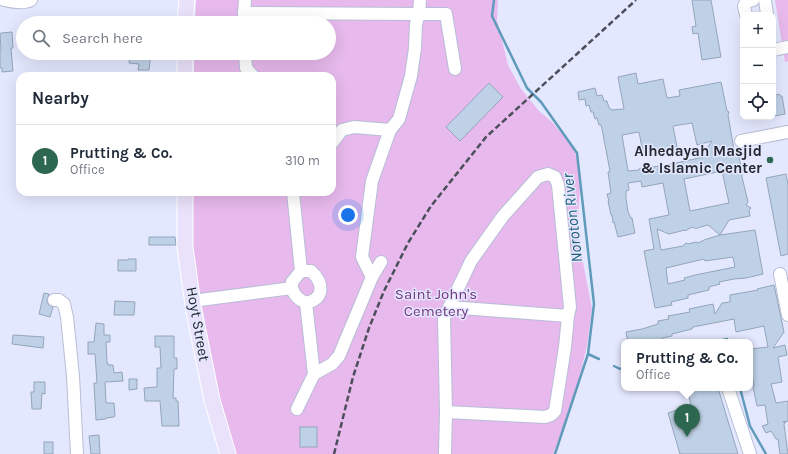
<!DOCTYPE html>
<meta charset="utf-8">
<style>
:root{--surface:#fff;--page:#f6f6f7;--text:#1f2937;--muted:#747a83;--line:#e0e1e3;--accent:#2e674f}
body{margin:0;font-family:Karla,sans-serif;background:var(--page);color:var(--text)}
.controls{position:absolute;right:12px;top:12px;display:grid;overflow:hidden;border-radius:8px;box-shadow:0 4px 16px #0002}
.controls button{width:36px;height:36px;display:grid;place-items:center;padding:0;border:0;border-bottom:1px solid var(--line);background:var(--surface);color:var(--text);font:20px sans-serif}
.you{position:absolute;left:348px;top:215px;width:14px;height:14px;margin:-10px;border:3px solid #fff;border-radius:50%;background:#1a73e8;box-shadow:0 0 0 6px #1a73e833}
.badge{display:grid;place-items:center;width:26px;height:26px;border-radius:50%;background:var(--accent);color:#fff;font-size:13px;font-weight:700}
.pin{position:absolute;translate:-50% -33px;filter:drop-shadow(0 1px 2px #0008)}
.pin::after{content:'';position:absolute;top:21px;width:14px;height:12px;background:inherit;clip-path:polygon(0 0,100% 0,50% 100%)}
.popup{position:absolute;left:621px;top:339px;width:132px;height:52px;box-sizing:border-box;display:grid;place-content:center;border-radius:8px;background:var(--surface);filter:drop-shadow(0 1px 3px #0005);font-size:13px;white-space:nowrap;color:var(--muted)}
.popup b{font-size:15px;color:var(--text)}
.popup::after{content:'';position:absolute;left:50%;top:100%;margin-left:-8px;border:8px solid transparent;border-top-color:var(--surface)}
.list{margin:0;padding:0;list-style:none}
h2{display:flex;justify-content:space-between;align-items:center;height:52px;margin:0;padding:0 16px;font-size:17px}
h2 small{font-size:13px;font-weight:400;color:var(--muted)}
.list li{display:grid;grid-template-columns:26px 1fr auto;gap:12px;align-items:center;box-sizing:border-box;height:72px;padding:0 16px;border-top:1px solid var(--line)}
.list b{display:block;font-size:15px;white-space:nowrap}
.list p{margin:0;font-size:13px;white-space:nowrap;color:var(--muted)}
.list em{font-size:13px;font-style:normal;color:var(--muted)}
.icon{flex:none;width:22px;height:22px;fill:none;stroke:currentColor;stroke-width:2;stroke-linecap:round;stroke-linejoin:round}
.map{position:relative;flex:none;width:788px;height:454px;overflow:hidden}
.search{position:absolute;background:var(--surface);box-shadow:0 4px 16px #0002;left:16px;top:16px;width:320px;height:44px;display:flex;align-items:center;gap:10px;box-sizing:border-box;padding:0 14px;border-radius:22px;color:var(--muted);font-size:15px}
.panel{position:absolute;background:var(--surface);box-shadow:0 4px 16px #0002;left:16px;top:72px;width:320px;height:124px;border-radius:12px}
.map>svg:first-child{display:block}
.green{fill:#e7b9ec}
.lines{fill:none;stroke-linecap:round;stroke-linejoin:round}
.stream{stroke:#619bbc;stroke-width:2.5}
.building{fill:#bfd1e7;stroke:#94a5bb;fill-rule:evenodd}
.minor-casing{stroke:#b8bdd7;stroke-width:14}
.major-casing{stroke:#fff;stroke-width:17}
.minor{stroke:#fff;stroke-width:12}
.major{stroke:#eae2fb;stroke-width:15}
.rail{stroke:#4c4f5b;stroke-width:2.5;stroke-dasharray:6 3;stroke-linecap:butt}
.poi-dot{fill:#2e674f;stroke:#e4e8fe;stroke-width:1.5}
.labels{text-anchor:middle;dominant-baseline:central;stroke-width:3;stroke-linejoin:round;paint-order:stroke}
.poi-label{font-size:15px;font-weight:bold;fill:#252731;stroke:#e4e8fe;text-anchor:end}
.park-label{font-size:15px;fill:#75367e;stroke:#e4e8fe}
.street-label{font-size:15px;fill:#252731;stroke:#e4e8fe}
.water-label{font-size:16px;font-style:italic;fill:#1f5e7b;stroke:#e4e8fe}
</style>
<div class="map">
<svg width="788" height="454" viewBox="0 0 788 454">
<rect width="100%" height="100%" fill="#e4e8fe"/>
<g class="green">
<path d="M196 0H498L497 20 508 65 521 89 539 111 552 122 574 148 581 176 577 231 592 309 587 346 573 403 553 454H233L222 409 190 245 191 192H332V76H194V53H329V23H195Z"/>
<path d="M775 0H788V61L785 62Z"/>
</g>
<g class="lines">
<g class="stream">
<path d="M494 0 492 16 527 88 541 102 577 153 594 304 588 354 555 454"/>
<path d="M715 342 727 339 728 342"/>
<path d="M588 354 599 359"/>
<path d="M614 366 620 369 624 367"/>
<path d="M740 388 750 426 766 454"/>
</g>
</g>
<g class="building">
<path d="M692 0H711L721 57 702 60 698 33 693 34 692 27 696 26Z"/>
<path d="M12 32 13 48H11L13 71 2 72V68H0V50H1L0 34 1 33Z"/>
<path d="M130 53H151L149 70H138L139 64 129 63Z"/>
<path d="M636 73 638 84 663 79 667 98 680 96 679 90 721 82 727 111 729 112 728 115 734 150 737 149 741 166 742 177 748 202 746 205 751 208 749 210 750 216 729 220 720 235 708 225 697 228 696 229 693 227 688 229 686 231 685 230 669 234 657 229 661 250 683 246 686 243 688 244 696 242 698 243 704 240 720 235 755 230 763 274 746 278 734 279 719 282 720 284 709 287V290L688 295V298L671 302 672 305 655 308 644 251 654 249 649 219 669 215 663 183 642 187 641 181 628 183 629 190 626 191V198L628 212 631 218H632L635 233 618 237 614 222 613 223 612 215H611L608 201H609L607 194 611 193 608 172 610 171 602 129 601 125H599L597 118 595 119 593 112H591L589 105 586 106 585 99 579 100 578 92 595 88 597 96 602 95 604 101H607L609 108H610L611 110 624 109 618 77ZM692 123 697 145 712 141 703 154 704 157 671 164 653 167 651 166 649 168 642 169 640 168 639 170 628 171 622 135 639 132 643 153 651 152 653 153 654 151 677 147 673 126ZM722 171 729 203 690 211 684 179ZM733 257 735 267 695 275 684 278 685 280 668 284 666 268 704 259 705 261Z"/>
<path d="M489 83 503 97 460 141 446 127Z"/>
<path d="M779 94 780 96H782L785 114 775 116 774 113H773V96Z"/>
<path d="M786 174 788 184V254L781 256 766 178Z"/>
<path d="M149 237H175L176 245H149Z"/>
<path d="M128 259H136V271H118V260H128Z"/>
<path d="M774 285 784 332 773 348 785 345 787 355 778 357 782 382 771 384 776 403 788 401V421L783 422H786L784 424 788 454H780L778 439H776L771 431 766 433 762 426 768 424 765 405 757 406 753 387 754 386 750 362V349L768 347 764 326 736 332 734 319 698 326 693 327 692 329 672 334V336L662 338V340L653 342H628L626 332 642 329 658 324V321L669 319 668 316 690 312 689 309 713 304 715 314 722 303 730 302V295L758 290 757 289Z"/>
<path d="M44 293 49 294 47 300 48 304 53 307 50 317 39 314Z"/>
<path d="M115 301 135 302 134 315H114Z"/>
<path d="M96 323 104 324V335H110V342H106L107 363H108V365H113L114 373 122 372 123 381 105 382 106 403H114L115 416 114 417 106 418V419L96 420 94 383H97L95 354H88V342H94Z"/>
<path d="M13 335 44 337 43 348 12 344Z"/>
<path d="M155 336H174V358H177V369H174L173 398H176V401H178L179 426H162L160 401H145L144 388 157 387V368H161L160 347H155Z"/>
<path d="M129 379H137V389L129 390Z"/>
<path d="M34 382H45V394L42 393 41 409H32L31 392H34Z"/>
<path d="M703 388H718L738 454H680L668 413 691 405 688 393Z"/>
<rect x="300" y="427" width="17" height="20"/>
<path d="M99 435 100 454H91L89 436Z"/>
<rect x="44" y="442" width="9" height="12"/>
</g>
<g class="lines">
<g class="minor-casing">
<g id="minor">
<path d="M4 0C12 2 24 4 31 0"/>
<path d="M765 0 767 15"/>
<path d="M244 13 245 0"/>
<path d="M746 15 744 6 746 2 753 0"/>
<path d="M245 23 244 13 419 14 420 0"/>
<path d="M773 50 788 47"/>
<path d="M245 53 246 68 253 76"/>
<path d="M741 141 788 132"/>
<path d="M332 143 342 130 354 127 390 130 399 119 411 76 415 48 416 24 419 14H446L455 69"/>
<path d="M301 271H311C323 282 326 298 306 303"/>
<path d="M780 274 788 315"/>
<path d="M372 277 362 257 372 181 390 130"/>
<path d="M292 288V282L301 271 293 192"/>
<path d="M54 300H59L64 304 67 317 73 376 77 454"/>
<path d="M192 301 292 288C294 296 299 300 306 303L314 374 297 409"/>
<path d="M314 374 332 364 339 356 372 277 381 262"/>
<path d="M728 388 750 454"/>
<path d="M446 412 545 417 551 415 555 411 565 347 568 316"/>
<path d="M445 454 446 412 444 318 471 261 503 216 538 177 548 174 555 177 558 185 570 307 568 316 449 307"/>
</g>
</g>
<g class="major-casing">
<g id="major">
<path d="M185 23 187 0"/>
<path d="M185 76V53"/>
<path d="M185 192V247L194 312 212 400 228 454"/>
</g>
</g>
<use href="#minor" class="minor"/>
<use href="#major" class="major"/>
<path class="rail" d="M334 454 353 377 369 328 384 291 408 243 431 206 486 137 636 0"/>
</g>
<circle class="poi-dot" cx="770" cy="160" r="4"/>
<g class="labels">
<g class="poi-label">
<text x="762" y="151">Alhedayah Masjid<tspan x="762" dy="17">&amp; Islamic Center</tspan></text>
</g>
<g class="park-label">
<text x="436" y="294">Saint John's<tspan x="436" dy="17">Cemetery</tspan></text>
</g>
<g class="street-label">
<text transform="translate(198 324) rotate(80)">Hoyt Street</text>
</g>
<g class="water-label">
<text transform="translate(572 218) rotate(-96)">Noroton River</text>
</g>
</g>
</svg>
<div class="controls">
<button>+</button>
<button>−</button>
<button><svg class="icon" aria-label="locate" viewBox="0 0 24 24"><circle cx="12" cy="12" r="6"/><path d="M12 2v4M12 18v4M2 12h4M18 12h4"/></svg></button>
</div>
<div class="you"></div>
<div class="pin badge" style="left:687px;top:437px">1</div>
<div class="popup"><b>Prutting &amp; Co.</b>Office</div>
<div class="search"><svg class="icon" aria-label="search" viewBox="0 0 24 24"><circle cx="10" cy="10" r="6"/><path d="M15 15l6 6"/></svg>Search here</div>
<section class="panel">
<h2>Nearby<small></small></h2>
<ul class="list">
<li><span class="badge">1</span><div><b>Prutting &amp; Co.</b><p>Office</p></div><em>310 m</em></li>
</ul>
</section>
</div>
